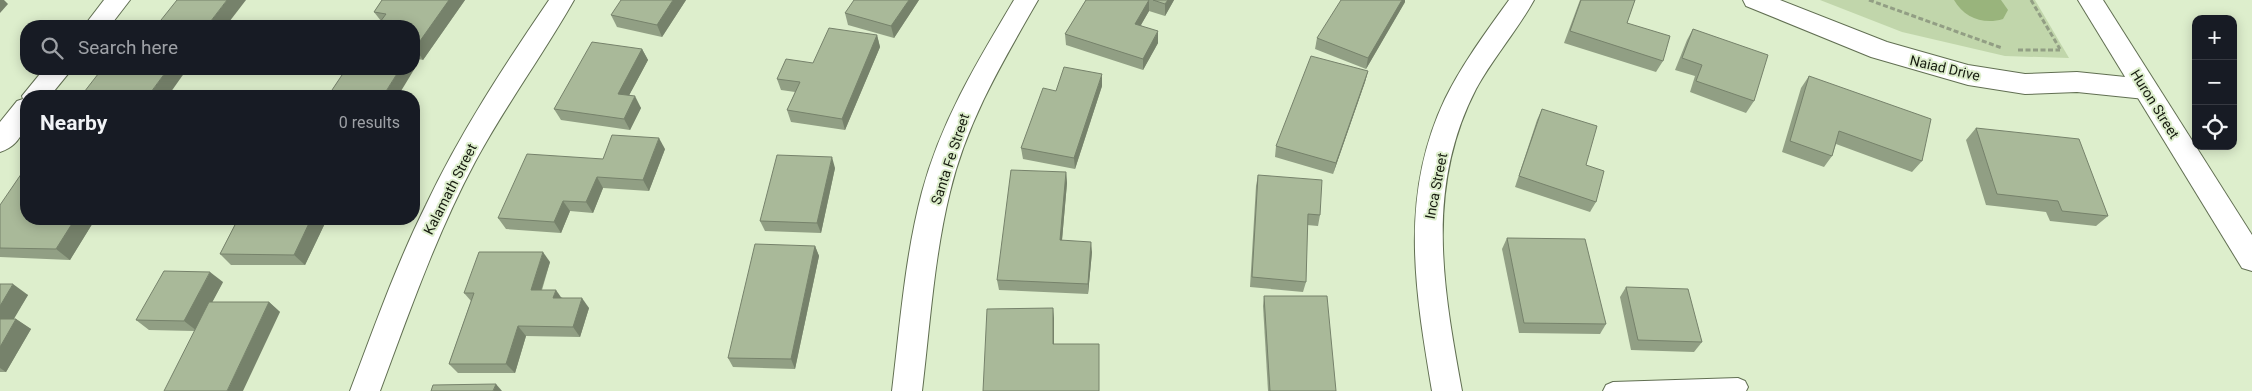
<!DOCTYPE html>
<meta charset="utf-8">
<style>
:root{--surface:#171b24;--page:#20242c;--text:#f1f3f6;--muted:#9ea1a6;--line:#363941}
body{margin:0;font-family:Roboto,sans-serif;background:var(--page);color:var(--text)}
.controls{position:absolute;right:15px;top:15px;display:grid;overflow:hidden;border-radius:10px;box-shadow:0 2px 12px #0003}
.controls button{width:45px;height:45px;display:grid;place-items:center;padding:0;border:0;border-bottom:1px solid var(--line);background:var(--surface);color:var(--text);font:25px sans-serif}
.list{margin:0;padding:0;list-style:none}
h2{display:flex;justify-content:space-between;align-items:center;height:65px;margin:0;padding:0 20px;font-size:21px}
h2 small{font-size:16px;font-weight:400;color:var(--muted)}
.icon{flex:none;width:28px;height:28px;fill:none;stroke:currentColor;stroke-width:2;stroke-linecap:round;stroke-linejoin:round}
.map{position:relative;flex:none;width:2252px;height:391px;overflow:hidden}
.search{position:absolute;background:var(--surface);box-shadow:0 2px 12px #0003;left:20px;top:20px;width:400px;height:55px;display:flex;align-items:center;gap:12px;box-sizing:border-box;padding:0 18px;border-radius:20px;color:var(--muted);font-size:19px}
.panel{position:absolute;background:var(--surface);box-shadow:0 2px 12px #0003;left:20px;top:90px;width:400px;height:135px;border-radius:20px}
.map>svg:first-child{display:block}
.green{fill:#c1d6ab}
.lines{fill:none;stroke-linecap:round;stroke-linejoin:round}
.canal{fill:#99b47c;fill-rule:evenodd}
.lane-casing{stroke:#616f52;stroke-width:2}
.street-casing{stroke:#616f52;stroke-width:2}
.secondary-casing{stroke:#616f52;stroke-width:2}
.path{stroke:#929e84;stroke-width:3;stroke-dasharray:5 2.5;stroke-linecap:butt}
.lane{fill:#fff;fill-rule:evenodd}
.street{fill:#fff;fill-rule:evenodd}
.secondary{fill:#fff;fill-rule:evenodd}
.wall{fill:#919f84}
.shaded-wall{fill:#76826b}
.building{fill:#a9b999;stroke:#76826b}
.labels{text-anchor:middle;dominant-baseline:central;stroke-width:4;stroke-linejoin:round;paint-order:stroke}
.street-label{font-size:14px;fill:#161b0f;stroke:#dec}
</style>
<div class="map">
<svg width="2252" height="391" viewBox="0 0 2252 391">
<rect width="100%" height="100%" fill="#dec"/>
<path class="green" d="M1820 0H2035L2069 58 2005 56 1902 32Z"/>
<g class="lines">
<path class="canal" d="M1954 0H2001L2008 10 2003 19C1984 25 1964 18 1954 0Z"/>
<g class="lane-casing">
<path id="lane" d="M1738 378 1745 381 1748 387 1746 391H1603L1606 385 1613 382Z"/>
</g>
<g class="street-casing">
<g id="street">
<path d="M104 0H130L110 26H84Z"/>
<path d="M549 0H574C543 55 505 106 475 162 436 235 409 313 380 391H350C374 328 396 265 426 205 460 133 504 66 549 0Z"/>
<path d="M1014 0H1038C1002 63 967 121 950 192 934 257 930 325 922 391H892C900 325 905 256 922 192 941 121 977 62 1014 0Z"/>
<path d="M1509 0H1534C1517 31 1493 58 1476 89 1425 188 1443 287 1462 391H1432C1415 290 1399 196 1445 99 1462 64 1486 32 1509 0Z"/>
<path d="M1743 0H1780L1887 42 1968 65 2025 74 2077 72 2145 79 2154 82 2158 89 2154 96 2145 99 2077 92 2025 94 1968 85 1871 57 1746 6Z"/>
<path d="M44 69H72L50 96H26C26 120 27 143 0 152V122L17 101 23 99 22 96Z"/>
</g>
</g>
<g class="secondary-casing">
<path id="secondary" d="M2078 0H2103L2252 235V271L2242 268Z"/>
</g>
<g class="path">
<path d="M1869 0 2002 48"/>
<path d="M2031 0 2060 49"/>
<path d="M2018 50H2060"/>
</g>
<use href="#lane" class="lane"/>
<use href="#street" class="street"/>
<use href="#secondary" class="secondary"/>
</g>
<g class="wall">
<path d="M382 0H465L423 60 414 58V26H377L381 21 374 12Z"/>
<path d="M686 0 662 37 617 27 611 15Z"/>
<path d="M919 0 894 38 848 25 845 13Z"/>
<path d="M1086 0H1174L1165 16 1149 11 1141 25 1158 43 1143 70 1066 45 1065 34Z"/>
<path d="M1580 0H1635L1627 23 1663 61 1656 72 1564 43Z"/>
<path d="M1405 2 1366 69 1315 49 1317 38Z"/>
<path d="M1693 29 1754 101 1746 113 1690 92 1695 76 1675 70 1687 40Z"/>
<path d="M877 35 880 47 845 130 791 122 787 110 795 92 781 90 777 79Z"/>
<path d="M642 49 648 60 629 95 641 108 630 130 561 120 554 109Z"/>
<path d="M1368 71 1365 82 1333 174 1275 157 1276 146Z"/>
<path d="M1809 76 1922 161 1912 172 1836 144 1832 156 1824 167 1782 152 1801 88Z"/>
<path d="M1102 86 1075 169 1023 159 1021 148 1056 91Z"/>
<path d="M1542 109 1586 165 1596 202 1590 212 1515 187 1537 120Z"/>
<path d="M1976 128 2108 216 2096 226 2050 221 2046 212 1986 205 1966 140Z"/>
<path d="M665 149 649 191 603 188 593 213 570 211 561 233 506 229 498 218 603 159Z"/>
<path d="M835 168 821 233 765 231 760 221Z"/>
<path d="M1066 172 1067 183 1062 240 1092 252 1088 294 999 290 997 280Z"/>
<path d="M1258 175 1320 215 1318 226 1307 225 1306 282 1303 292 1250 287 1256 186Z"/>
<path d="M0 205 26 219 94 221 70 260 0 257Z"/>
<path d="M238 219H327L305 265H231L220 254Z"/>
<path d="M1507 238 1606 324 1600 334 1519 333 1502 249Z"/>
<path d="M815 246 819 256 795 369 733 367 728 358Z"/>
<path d="M550 262 542 290 589 308 580 337 526 336 515 373H458L449 364 471 301 464 293Z"/>
<path d="M223 282 212 302H269L280 312 194 331 149 330 136 320Z"/>
<path d="M0 284 28 295 13 319H16L31 329 6 372H0Z"/>
<path d="M1626 287 1702 342 1694 352 1631 350 1620 297Z"/>
<path d="M1264 296 1336 391H1268L1263 306Z"/>
</g>
<g class="shaded-wall">
<path d="M0 0H4L8 4 0 13Z"/>
<path d="M227 0H246L226 26H207Z"/>
<path d="M449 0H465L423 60 415 48Z"/>
<path d="M673 0H686L662 37 657 25Z"/>
<path d="M909 0H919L894 38 891 26Z"/>
<path d="M1149 0V11L1135 35V24Z"/>
<path d="M1168 0H1174L1165 16V4Z"/>
<path d="M1402 0H1405V2L1366 69 1368 58Z"/>
<path d="M1158 31V43L1143 70V59Z"/>
<path d="M877 35 880 47 845 130 842 119Z"/>
<path d="M642 49 648 60 624 105 618 94Z"/>
<path d="M414 66 415 68 398 96H383L400 69H414Z"/>
<path d="M168 69H182L185 72 168 96H148Z"/>
<path d="M1368 71 1365 82 1333 174 1336 163Z"/>
<path d="M1102 74V86L1075 169 1074 158Z"/>
<path d="M635 96 641 108 630 130 624 119Z"/>
<path d="M659 138 665 149 649 191 643 180Z"/>
<path d="M832 157 835 168 821 233 817 223Z"/>
<path d="M1066 172 1067 183 1061 251 1060 240Z"/>
<path d="M597 177 603 188 593 213 586 202Z"/>
<path d="M563 201 570 211 561 233 554 222Z"/>
<path d="M75 219H90L94 221 70 260 56 249Z"/>
<path d="M311 219H327L305 265 294 255Z"/>
<path d="M1091 242 1092 252 1088 294V284Z"/>
<path d="M815 246 819 256 795 369 791 359Z"/>
<path d="M543 252 550 262 538 300 531 290Z"/>
<path d="M210 272 223 282 197 331 184 321Z"/>
<path d="M13 284 28 295 8 329 0 324V306Z"/>
<path d="M556 290 563 300 553 298Z"/>
<path d="M582 298 589 308 580 337 573 327Z"/>
<path d="M269 302 280 312 243 391H227Z"/>
<path d="M1053 308 1054 318V354L1053 344Z"/>
<path d="M16 319 31 329 6 372 0 368V347Z"/>
<path d="M518 326 526 336 515 373 506 364Z"/>
<path d="M496 384 502 391H493Z"/>
</g>
<g class="building">
<path d="M177 0H227L207 26H167L157 25Z"/>
<path d="M382 0H449L415 48H414V26H377L386 14 374 12Z"/>
<path d="M621 0H673L657 25 611 15Z"/>
<path d="M854 0H909L891 26 845 13Z"/>
<path d="M1086 0H1149L1135 24 1158 31 1143 59 1065 34Z"/>
<path d="M1153 0H1168L1165 4Z"/>
<path d="M1341 0H1402L1368 58 1317 38Z"/>
<path d="M1581 0H1635L1627 23 1670 36 1663 61 1570 31Z"/>
<path d="M829 28 877 35 842 119 787 110 800 82 777 79 786 59 813 63Z"/>
<path d="M1693 29 1768 55 1754 101 1696 81 1702 65 1682 58Z"/>
<path d="M592 42 642 49 618 94 635 96 624 119 554 109Z"/>
<path d="M1311 56 1368 71 1336 163 1276 146Z"/>
<path d="M1064 67 1102 74 1074 158 1021 148 1043 88 1056 91Z"/>
<path d="M102 69H168L148 96H81Z"/>
<path d="M346 69H400L383 96H328Z"/>
<path d="M1809 76 1931 119 1922 161 1839 131 1832 156 1790 141Z"/>
<path d="M1542 109 1597 126 1586 165 1604 171 1596 202 1519 176Z"/>
<path d="M1976 128 2079 139 2108 216 2062 211 2058 201 1997 194Z"/>
<path d="M612 135 659 138 643 180 597 177 586 202 563 201 554 222 498 218 527 154 603 159Z"/>
<path d="M777 155 832 157 817 223 760 221Z"/>
<path d="M26 167V219H75L56 249 0 248V205Z"/>
<path d="M1011 170 1066 172 1060 240 1091 242 1088 284 997 280Z"/>
<path d="M1258 175 1322 180 1320 215 1308 214 1306 282 1252 277Z"/>
<path d="M238 219H311L294 255 220 254Z"/>
<path d="M1507 238 1585 239 1606 324 1524 323Z"/>
<path d="M755 244 815 246 791 359 728 358Z"/>
<path d="M479 252H543L531 290H556L553 298H582L573 327 518 326 506 364H449L474 293H464Z"/>
<path d="M164 271 210 272 184 321 136 320Z"/>
<path d="M0 284H13L0 306Z"/>
<path d="M1626 287 1688 289 1702 342 1638 340Z"/>
<path d="M1264 296H1327L1336 391H1270Z"/>
<path d="M209 302H269L227 391H164Z"/>
<path d="M1053 308V344H1099V391H983L987 309Z"/>
<path d="M0 319H16L0 347Z"/>
<path d="M496 384 493 391H431L433 385Z"/>
</g>
<g class="labels">
<g class="street-label">
<text transform="translate(1945 68) rotate(13)">Naiad Drive</text>
<text transform="translate(2155 104) rotate(58)">Huron Street</text>
<text transform="translate(950 159) rotate(-72)">Santa Fe Street</text>
<text transform="translate(1436 186) rotate(-79)">Inca Street</text>
<text transform="translate(450 189) rotate(-63)">Kalamath Street</text>
</g>
</g>
</svg>
<div class="controls">
<button>+</button>
<button>−</button>
<button><svg class="icon" aria-label="locate" viewBox="0 0 24 24"><circle cx="12" cy="12" r="6"/><path d="M12 2v4M12 18v4M2 12h4M18 12h4"/></svg></button>
</div>
<div class="search"><svg class="icon" aria-label="search" viewBox="0 0 24 24"><circle cx="10" cy="10" r="6"/><path d="M15 15l6 6"/></svg>Search here</div>
<section class="panel">
<h2>Nearby<small>0 results</small></h2>
<ul class="list">
</ul>
</section>
</div>
